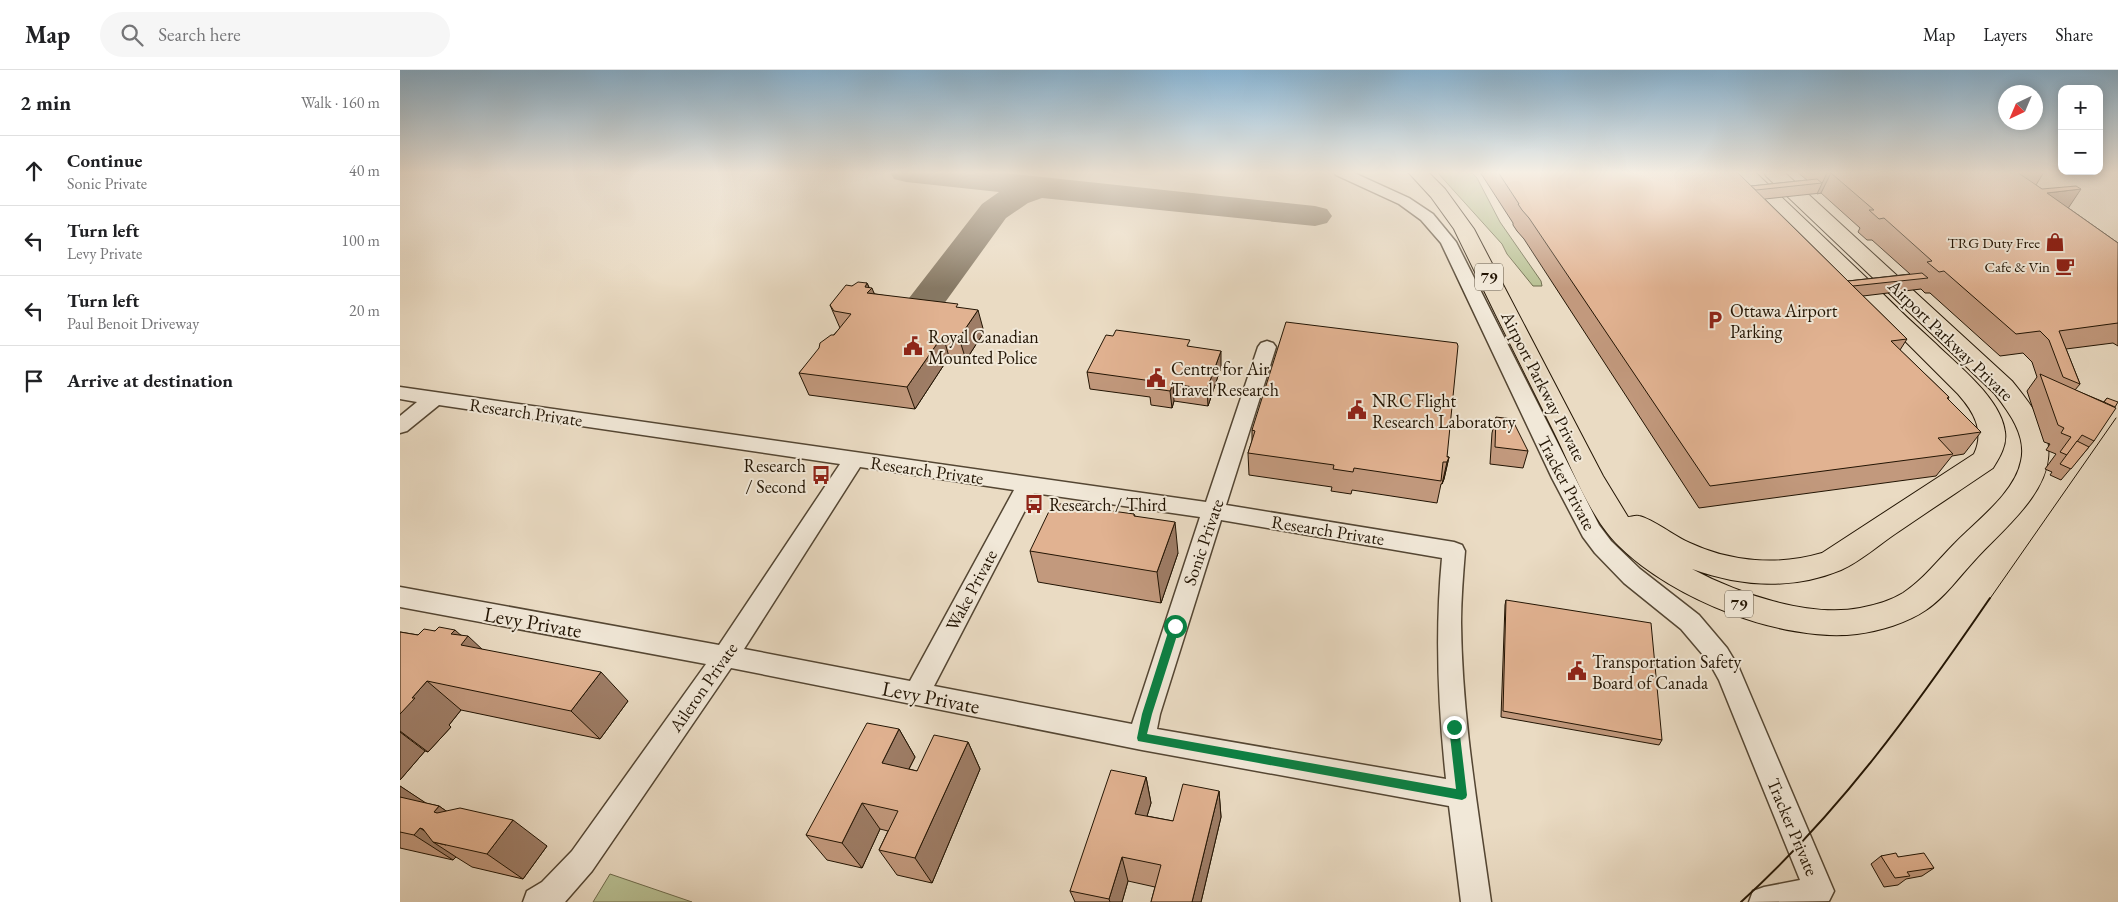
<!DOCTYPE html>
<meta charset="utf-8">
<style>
:root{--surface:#fff;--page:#f6f6f6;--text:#202124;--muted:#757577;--line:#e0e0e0}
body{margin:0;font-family:"EB Garamond",serif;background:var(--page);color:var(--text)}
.controls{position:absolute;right:15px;top:15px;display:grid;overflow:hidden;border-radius:10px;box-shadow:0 2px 12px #0003}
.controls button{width:45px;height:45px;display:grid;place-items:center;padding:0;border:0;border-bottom:1px solid var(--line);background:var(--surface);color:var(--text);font:25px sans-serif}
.compass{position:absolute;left:1598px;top:15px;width:45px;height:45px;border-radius:50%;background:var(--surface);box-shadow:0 2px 12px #0003;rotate:224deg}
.stop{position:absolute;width:15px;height:15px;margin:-11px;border:4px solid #0b8043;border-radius:50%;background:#fff}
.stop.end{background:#0b8043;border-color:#fff;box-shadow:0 1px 5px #0008}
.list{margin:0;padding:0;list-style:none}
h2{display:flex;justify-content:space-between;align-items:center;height:65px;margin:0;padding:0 20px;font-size:21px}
h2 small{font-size:16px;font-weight:400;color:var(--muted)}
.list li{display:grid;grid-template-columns:32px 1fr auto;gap:15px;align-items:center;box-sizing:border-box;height:70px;padding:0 20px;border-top:1px solid var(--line)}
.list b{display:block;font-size:19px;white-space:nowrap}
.list p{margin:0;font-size:16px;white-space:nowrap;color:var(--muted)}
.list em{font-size:16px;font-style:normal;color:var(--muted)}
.icon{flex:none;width:28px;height:28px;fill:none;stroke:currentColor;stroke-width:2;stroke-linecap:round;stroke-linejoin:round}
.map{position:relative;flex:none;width:1718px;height:832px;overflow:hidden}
header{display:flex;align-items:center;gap:30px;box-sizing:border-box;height:70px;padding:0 25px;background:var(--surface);border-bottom:1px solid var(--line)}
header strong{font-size:24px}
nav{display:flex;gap:28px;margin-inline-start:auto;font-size:18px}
.search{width:350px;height:45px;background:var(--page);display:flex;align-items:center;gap:12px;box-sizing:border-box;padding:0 18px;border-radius:28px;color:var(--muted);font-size:19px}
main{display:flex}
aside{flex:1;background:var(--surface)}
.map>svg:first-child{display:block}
.green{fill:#b8c093;stroke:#6d6a4b}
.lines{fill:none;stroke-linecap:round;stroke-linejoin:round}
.taxiway{fill:#867863;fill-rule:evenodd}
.street-casing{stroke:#544633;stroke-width:3}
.highway-casing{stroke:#221403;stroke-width:2}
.street{fill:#f1e8d8;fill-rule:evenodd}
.highway{fill:#eadbc3;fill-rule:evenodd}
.tram-far1{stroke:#221403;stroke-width:1}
.tram{stroke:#221403;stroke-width:2}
.wall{fill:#c2997d;stroke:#221403;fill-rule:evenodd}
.shaded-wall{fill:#9e7d66;stroke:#221403}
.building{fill:#e1b291;stroke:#221403}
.route{fill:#0b8043}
.labels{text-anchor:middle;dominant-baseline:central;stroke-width:4;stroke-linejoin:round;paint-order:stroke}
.far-poi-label{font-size:15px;fill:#221403;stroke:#f1e8d8;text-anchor:end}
.shield{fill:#f1e8d8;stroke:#605443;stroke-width:1}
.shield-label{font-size:16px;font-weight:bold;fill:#221403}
.poi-label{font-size:18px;fill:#221403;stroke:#f1e8d8;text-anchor:start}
.street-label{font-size:18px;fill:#221403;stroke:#f1e8d8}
.near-street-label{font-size:21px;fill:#221403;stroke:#f1e8d8}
</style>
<header>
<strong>Map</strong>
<div class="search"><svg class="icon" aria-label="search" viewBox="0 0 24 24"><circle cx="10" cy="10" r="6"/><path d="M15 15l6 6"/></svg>Search here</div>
<nav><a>Map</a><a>Layers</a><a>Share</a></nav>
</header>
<main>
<aside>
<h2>2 min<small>Walk · 160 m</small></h2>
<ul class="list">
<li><svg class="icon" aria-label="ahead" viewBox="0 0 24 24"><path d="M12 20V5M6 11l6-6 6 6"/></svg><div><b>Continue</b><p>Sonic Private</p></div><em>40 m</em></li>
<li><svg class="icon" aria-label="left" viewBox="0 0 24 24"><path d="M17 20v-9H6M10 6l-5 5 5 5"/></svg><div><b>Turn left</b><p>Levy Private</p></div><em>100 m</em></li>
<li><svg class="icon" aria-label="left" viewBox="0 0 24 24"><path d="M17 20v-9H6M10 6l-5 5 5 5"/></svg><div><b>Turn left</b><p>Paul Benoit Driveway</p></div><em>20 m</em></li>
<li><svg class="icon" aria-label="arrive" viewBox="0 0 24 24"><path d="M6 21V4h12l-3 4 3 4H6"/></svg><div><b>Arrive at destination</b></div></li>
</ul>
</aside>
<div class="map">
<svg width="1718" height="832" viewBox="0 0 1718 832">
<rect width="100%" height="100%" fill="#eadbc3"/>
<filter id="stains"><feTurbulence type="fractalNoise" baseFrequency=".004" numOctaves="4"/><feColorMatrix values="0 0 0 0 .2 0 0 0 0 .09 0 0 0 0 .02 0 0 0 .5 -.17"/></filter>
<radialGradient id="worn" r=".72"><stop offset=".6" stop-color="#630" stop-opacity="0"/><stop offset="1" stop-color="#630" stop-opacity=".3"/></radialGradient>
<g class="green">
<path d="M1037 102H1071L1077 108 1100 152 1141 211 1142 216H1133L1107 184 1102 174Z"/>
<path d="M210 804 292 832H193Z"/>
</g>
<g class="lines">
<path class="taxiway" d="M490 102H594L915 136 927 139 932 146 927 153 915 156 642 128 628 133 606 148 533 249 519 253 505 249 499 241 582 134 599 122 506 112 494 109Z"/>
<g class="street-casing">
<g id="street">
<path d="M934 102H952L1009 128 1033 144 1056 172 1199 455 1211 471 1240 499 1299 545 1327 578 1339 598 1434 821 1429 831 1349 832 1353 821 1364 817 1400 810 1319 610 1309 592 1281 559 1224 513 1195 483 1183 467 1152 408 1041 173 1021 150 999 134 936 105Z"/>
<path d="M867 271 873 273 876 277 826 435 1054 472 1062 475 1065 481C1063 505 1061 529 1061 553 1062 647 1078 739 1091 832H1061L1049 736 742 680 331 598 192 801 165 832H123L127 821 142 812 172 781 306 594 0 537V517L319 575 440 394 39 335 7 361 0 363V346L17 332 0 329V317L806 432 858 277 861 273ZM460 397 614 420 510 611 344 579ZM634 423 800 447 732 654 534 616ZM821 450 1042 488C1035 562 1038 635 1046 709L757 659 760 644Z"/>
</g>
</g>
<g class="highway-casing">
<path id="highway" d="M1008 102H1028L1045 119 1074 159 1203 406 1228 447C1231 447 1235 445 1239 446 1253 449 1274 466 1290 473 1330 492 1379 496 1422 483L1574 384C1585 361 1574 342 1558 324L1336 102H1355L1473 214 1476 219 1479 220C1497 238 1516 256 1535 273 1558 296 1601 328 1605 362 1607 375 1600 387 1593 398 1562 419 1530 440 1498 462 1481 473 1460 492 1441 500 1393 520 1341 517 1292 499 1337 523 1408 548 1460 538 1475 535 1490 531 1503 523 1523 510 1538 490 1555 473 1576 451 1615 423 1621 391 1627 366 1609 342 1594 323L1366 106 1364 102H1384L1612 311C1629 332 1652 360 1648 389 1644 428 1599 463 1574 491 1559 507 1545 527 1526 540 1507 553 1480 561 1457 564 1383 573 1272 529 1219 476 1190 448 1172 398 1154 362 1120 294 1087 227 1054 159L1031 127Z"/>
</g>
<use href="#street" class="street"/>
<use href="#highway" class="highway"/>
<path class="tram-far1" d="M1589 530 1716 348"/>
<path class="tram" d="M1341 832C1441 741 1514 639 1590 528"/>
</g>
<g class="wall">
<path d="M1080 102H1337L1351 116 1407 110 1397 102H1644L1636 115 1718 173V276L1713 273 1666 279 1680 314 1675 320 1704 332 1707 328 1694 371 1661 410 1650 405 1652 402 1645 399 1656 384 1646 380 1650 374 1644 372 1627 321 1637 307 1632 292 1623 283 1600 286 1530 223H1525L1521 219 1463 226 1507 269 1500 280 1549 327 1548 329 1581 362 1564 384 1552 386 1536 406 1299 438 1124 169 1117 161 1113 155V153ZM1421 123 1460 158 1458 162 1467 170H1472L1510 204 1448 211 1365 129Z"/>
<path d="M467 213 469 217 475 224 559 238 584 262 566 290 549 287 515 339 409 325 399 303 440 258 430 235 452 216Z"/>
<path d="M790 277 821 297 808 336 774 331 772 338 751 335 750 327 690 319 687 302Z"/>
<path d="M1096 347 1128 381 1123 398 1090 394 1092 363Z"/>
<path d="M852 360 1049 387 1044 409 1042 414H1041L1037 433 952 420 951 424 931 421 932 417 849 405 848 383 852 371Z"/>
<path d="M734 444 735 446 778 483 761 533 638 512 630 481Z"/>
<path d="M1106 530 1262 670 1259 675 1101 647 1105 535Z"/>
<path d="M35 561 61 565 81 579 228 631 200 669 61 640 49 655 51 657 28 682 25 681 0 710V562L18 565Z"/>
<path d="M499 659 515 687 509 699 517 701 568 672 580 699 532 813 497 805 479 780 488 761 480 759 462 798 427 790 406 765Z"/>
<path d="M746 707 751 733 747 746 773 751 819 721 821 747 801 832H751L755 817 728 811 722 832H675L670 821Z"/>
<path d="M0 716 25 733 39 736 46 741 147 776 123 809 72 797 56 787 53 790 0 778Z"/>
<path d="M1481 786 1498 787 1534 798 1522 806 1506 809 1498 815 1484 817 1471 794Z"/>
</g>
<g class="shaded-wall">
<path d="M1427 103H1431L1421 123 1417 124Z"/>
<path d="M1681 119 1667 140 1647 123Z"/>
<path d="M467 213 470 220 472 218 480 239 475 245 465 217Z"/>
<path d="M578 240 584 262 566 290 559 268Z"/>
<path d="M543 265 549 287 515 339 507 317Z"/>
<path d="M821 281V297L808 336 807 319Z"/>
<path d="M773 314 774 331 772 338 770 321Z"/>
<path d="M1049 387 1044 409 1042 414 1047 392Z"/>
<path d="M775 452 778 483 761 533 757 502Z"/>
<path d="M55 560 65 569 68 566 100 596 61 575 51 564Z"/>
<path d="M201 602 228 631 200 669 171 641Z"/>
<path d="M27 611 61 640 49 655 51 657 28 682 0 661V644L12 628Z"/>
<path d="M499 659 515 687 498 720 482 693Z"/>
<path d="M0 662 25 681 0 710Z"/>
<path d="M568 672 580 699 532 813 515 788Z"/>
<path d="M746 707 751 733 740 769 735 744Z"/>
<path d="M0 716 29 735 0 737Z"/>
<path d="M819 721 821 747 801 832H792Z"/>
<path d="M462 733 480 759 462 798 442 773Z"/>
<path d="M39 736 76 762 34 742Z"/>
<path d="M113 750 147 776 123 809 87 784Z"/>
<path d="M20 758 46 775 33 772 56 787 53 790 14 765Z"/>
<path d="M722 787 728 811 722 832H710L709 829Z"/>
</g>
<g class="building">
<path d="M1098 102H1337L1507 269 1491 271 1549 327 1547 328 1581 362 1538 368 1553 384 1310 416 1129 148 1122 140 1118 134H1119Z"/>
<path d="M1425 102H1617L1642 119 1676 116 1681 119 1647 123 1718 173V253L1659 261 1680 314 1663 307 1649 270 1640 261 1616 264 1544 201 1539 202 1527 192 1532 191 1484 148 1479 149 1469 140H1474L1431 103H1427Z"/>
<path d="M1417 109 1422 113 1356 120 1351 116Z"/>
<path d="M1522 203 1528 208 1453 216 1448 211Z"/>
<path d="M458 212 467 213 465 217 472 218 467 223 558 234 556 237 578 240 559 268 543 265 507 317 399 303 419 278 420 273 431 265H434L451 244 434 241 430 235 446 215 452 216Z"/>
<path d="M886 252 1057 273 1058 276 1047 387H1049L1047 392H1043L1041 411 954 398 953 402 933 399 934 395 848 383 855 361 852 360Z"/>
<path d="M716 260 790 270 787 276 821 281 807 319 773 314 770 321 749 318 752 311 687 302 706 265 713 266Z"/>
<path d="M1640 304 1716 338 1694 371 1682 365 1667 385 1660 382 1671 367 1661 363 1664 358 1658 355Z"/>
<path d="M1707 328 1718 332 1715 337 1704 332Z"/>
<path d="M1096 347 1112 349 1128 381 1095 377Z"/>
<path d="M1677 371 1689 377 1671 399 1660 394Z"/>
<path d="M653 433 734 444V446L775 452 757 502 630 481Z"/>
<path d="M1106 530 1251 553 1262 670 1103 641Z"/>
<path d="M39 557 55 560 51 564 68 566 61 575 201 602 171 641 27 611 12 628H15L0 644V562L18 565 24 559 35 561Z"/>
<path d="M467 653 499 659 482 693 517 701 534 665 568 672 515 788 479 780 498 741 462 733 442 773 406 765Z"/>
<path d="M711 700 746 707 735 744 773 751 783 714 819 721 792 832H751L761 795 722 787 709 829 670 821Z"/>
<path d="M0 727 39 736 34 742 37 743 60 738 113 750 87 784 33 772 23 759 20 758 14 765 0 762Z"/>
<path d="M1496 783 1498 787 1524 783 1534 798 1507 802 1510 806 1495 808 1481 786Z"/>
</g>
<linearGradient id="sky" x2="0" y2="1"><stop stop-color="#89b6d6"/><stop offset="0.47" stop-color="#f6efe4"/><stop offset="1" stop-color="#f6efe4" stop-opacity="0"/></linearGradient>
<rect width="1718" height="218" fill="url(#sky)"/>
<path class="route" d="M775 553 780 556 752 644 747 664 1056 719 1049 657 1054 652 1059 657 1067 725 1066 728 1062 730 738 671 737 668 742 644 770 556Z"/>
<defs>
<g id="shop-bare" transform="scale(1.5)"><path d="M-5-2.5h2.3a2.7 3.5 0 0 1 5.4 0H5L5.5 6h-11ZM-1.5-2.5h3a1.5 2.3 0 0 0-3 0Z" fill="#8f2418" stroke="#f1e8d8" stroke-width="2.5" paint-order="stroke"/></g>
<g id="cafe-bare" transform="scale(1.5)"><path d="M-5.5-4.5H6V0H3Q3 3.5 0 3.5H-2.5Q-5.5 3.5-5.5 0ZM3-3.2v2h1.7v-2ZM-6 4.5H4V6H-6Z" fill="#8f2418" stroke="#f1e8d8" stroke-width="2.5" paint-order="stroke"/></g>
<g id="parking-bare" transform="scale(1.5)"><path d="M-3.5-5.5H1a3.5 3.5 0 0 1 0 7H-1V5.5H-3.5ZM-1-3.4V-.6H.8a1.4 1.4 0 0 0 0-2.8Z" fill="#8f2418" stroke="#f1e8d8" stroke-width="2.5" paint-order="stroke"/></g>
<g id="civic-bare" transform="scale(1.5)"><path d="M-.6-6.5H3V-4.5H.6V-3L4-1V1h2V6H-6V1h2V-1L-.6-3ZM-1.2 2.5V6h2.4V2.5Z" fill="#8f2418" stroke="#f1e8d8" stroke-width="2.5" paint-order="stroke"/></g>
<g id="bus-bare" transform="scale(1.5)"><path d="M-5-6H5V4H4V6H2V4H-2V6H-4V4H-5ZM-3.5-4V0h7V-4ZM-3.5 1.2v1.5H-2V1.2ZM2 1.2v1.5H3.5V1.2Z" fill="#8f2418" stroke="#f1e8d8" stroke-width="2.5" paint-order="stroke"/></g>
</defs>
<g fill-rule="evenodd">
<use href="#shop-bare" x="1655" y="172"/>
<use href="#cafe-bare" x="1665" y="196"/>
<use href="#parking-bare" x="1315" y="250"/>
<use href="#civic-bare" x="513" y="276"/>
<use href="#civic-bare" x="756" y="308"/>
<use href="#civic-bare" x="957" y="340"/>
<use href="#bus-bare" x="421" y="405"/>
<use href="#bus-bare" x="634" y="434"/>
<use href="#civic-bare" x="1177" y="601"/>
</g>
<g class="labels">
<g class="far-poi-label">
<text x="1640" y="172">TRG Duty Free</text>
<text x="1650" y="196">Cafe &amp; Vin</text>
</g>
<g class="shield">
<rect x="1075" y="193.5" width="28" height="27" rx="4"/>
<rect x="1325" y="520.5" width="28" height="27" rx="4"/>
</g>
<g class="shield-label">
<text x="1089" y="207">79</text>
<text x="1339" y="534">79</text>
</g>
<g class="poi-label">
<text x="1330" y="240">Ottawa Airport<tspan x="1330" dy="21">Parking</tspan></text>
<text x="528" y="266">Royal Canadian<tspan x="528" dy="21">Mounted Police</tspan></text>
<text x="771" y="298">Centre for Air<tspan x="771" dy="21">Travel Research</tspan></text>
<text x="972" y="330">NRC Flight<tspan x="972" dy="21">Research Laboratory</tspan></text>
<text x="406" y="395" text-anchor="end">Research<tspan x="406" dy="21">/ Second</tspan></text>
<text x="649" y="434">Research / Third</text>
<text x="1192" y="591">Transportation Safety<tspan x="1192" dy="21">Board of Canada</tspan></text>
</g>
<g class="street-label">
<text transform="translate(1551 270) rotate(44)">Airport Parkway Private</text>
<text transform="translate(1144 316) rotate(63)">Airport Parkway Private</text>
<text transform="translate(126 342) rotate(8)">Research Private</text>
<text transform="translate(527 400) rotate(8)">Research Private</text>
<text transform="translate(1167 413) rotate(62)">Tracker Private</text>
<text transform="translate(928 460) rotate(9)">Research Private</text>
<text transform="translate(803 472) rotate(-71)">Sonic Private</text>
<text transform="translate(571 520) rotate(-62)">Wake Private</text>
<text transform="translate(303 617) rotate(-55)">Aileron Private</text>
<text transform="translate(1393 757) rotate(67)">Tracker Private</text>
</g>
<g class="near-street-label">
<text transform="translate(133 552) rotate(10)">Levy Private</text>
<text transform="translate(531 627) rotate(11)">Levy Private</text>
</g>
</g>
<rect width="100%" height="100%" filter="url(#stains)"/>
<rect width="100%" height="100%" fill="url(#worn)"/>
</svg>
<div class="controls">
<button>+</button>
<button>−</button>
</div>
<svg class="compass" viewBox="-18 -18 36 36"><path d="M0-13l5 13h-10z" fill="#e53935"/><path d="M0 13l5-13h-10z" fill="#757577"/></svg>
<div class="stop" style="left:775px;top:556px"></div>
<div class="stop end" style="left:1054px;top:657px"></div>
</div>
</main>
